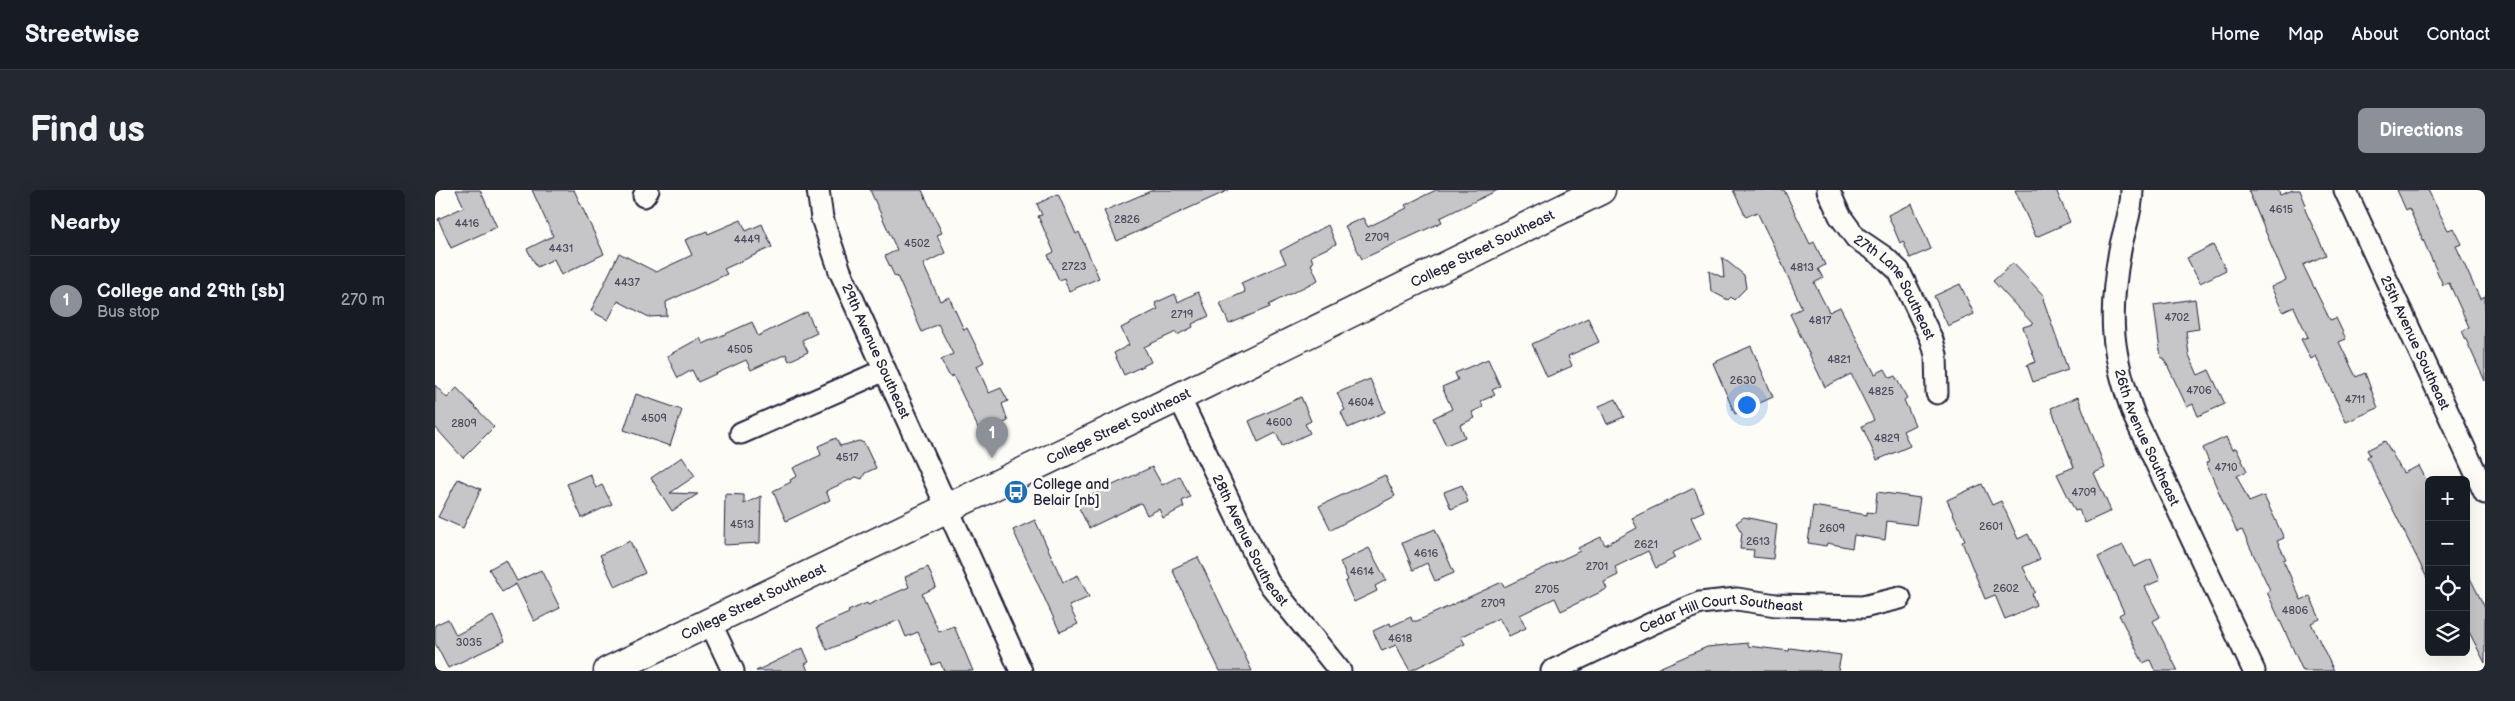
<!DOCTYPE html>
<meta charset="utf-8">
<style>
:root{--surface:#171b24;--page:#242831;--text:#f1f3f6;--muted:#9ea1a6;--line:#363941;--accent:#8c9099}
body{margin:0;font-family:"Balsamiq Sans",sans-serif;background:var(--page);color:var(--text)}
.controls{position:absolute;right:15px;bottom:15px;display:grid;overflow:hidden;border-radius:8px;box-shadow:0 5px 20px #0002}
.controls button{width:45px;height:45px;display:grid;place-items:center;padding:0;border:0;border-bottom:1px solid var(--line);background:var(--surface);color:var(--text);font:25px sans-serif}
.you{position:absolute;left:1311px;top:214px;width:18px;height:18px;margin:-12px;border:4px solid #fff;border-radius:50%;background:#1a73e8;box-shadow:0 0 0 8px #1a73e833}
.badge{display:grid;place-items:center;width:32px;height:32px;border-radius:50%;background:var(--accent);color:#fff;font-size:16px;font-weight:700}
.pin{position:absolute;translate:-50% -41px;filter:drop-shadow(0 1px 2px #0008)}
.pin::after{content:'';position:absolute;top:26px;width:18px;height:15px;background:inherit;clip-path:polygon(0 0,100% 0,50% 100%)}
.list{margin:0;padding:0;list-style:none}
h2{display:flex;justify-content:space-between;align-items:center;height:65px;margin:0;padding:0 20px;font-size:21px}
h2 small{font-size:16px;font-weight:400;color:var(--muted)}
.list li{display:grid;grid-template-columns:32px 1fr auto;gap:15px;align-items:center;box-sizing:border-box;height:90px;padding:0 20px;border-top:1px solid var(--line)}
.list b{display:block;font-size:19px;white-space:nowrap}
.list p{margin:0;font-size:16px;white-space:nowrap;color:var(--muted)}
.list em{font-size:16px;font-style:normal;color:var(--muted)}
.icon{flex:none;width:28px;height:28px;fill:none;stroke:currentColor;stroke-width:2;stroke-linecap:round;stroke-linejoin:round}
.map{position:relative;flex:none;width:2050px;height:481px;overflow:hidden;border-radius:8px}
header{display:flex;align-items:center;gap:30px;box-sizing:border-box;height:70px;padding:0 25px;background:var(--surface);border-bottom:1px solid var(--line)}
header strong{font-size:24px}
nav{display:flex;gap:28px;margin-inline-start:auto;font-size:18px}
.intro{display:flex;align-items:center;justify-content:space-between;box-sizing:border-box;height:120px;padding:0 30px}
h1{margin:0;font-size:35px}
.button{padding:12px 22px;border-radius:8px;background:var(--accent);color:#fff;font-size:18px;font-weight:700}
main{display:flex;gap:30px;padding:0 30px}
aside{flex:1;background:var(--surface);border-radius:8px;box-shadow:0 5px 20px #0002}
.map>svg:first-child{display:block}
.building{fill:#c6c6c8;stroke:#22223b}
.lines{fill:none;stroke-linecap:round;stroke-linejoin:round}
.minor-casing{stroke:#22223b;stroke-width:25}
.primary-casing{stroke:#22223b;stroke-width:31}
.minor{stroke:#fdfcf7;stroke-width:21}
.primary{stroke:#fdfcf7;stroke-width:28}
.labels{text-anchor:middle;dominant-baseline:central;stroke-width:5;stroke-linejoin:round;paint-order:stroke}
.number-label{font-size:11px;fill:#4b4b5e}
.street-label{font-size:14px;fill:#22223b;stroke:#fdfcf7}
.poi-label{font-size:14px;fill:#22223b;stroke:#fdfcf7;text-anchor:start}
</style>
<header>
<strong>Streetwise</strong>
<nav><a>Home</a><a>Map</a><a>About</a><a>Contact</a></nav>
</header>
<div class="intro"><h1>Find us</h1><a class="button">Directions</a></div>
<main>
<aside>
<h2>Nearby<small></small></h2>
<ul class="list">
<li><span class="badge">1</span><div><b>College and 29th [sb]</b><p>Bus stop</p></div><em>270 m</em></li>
</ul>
</aside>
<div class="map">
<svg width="2050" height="481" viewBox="0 0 2050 481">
<rect width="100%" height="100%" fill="#fdfcf7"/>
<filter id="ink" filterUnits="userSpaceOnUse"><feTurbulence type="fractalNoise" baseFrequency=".02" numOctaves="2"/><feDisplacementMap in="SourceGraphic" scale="10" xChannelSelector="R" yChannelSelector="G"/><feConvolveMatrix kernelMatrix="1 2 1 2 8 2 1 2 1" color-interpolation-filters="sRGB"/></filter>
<g filter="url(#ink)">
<g class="building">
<path d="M21 0H45L62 37 16 58 3 29 29 17Z"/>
<path d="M97 0H139L169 64 126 85 119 69 102 77 92 59 118 46Z"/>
<path d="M435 0H487L507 43 502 45 510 63 488 74 505 111 514 107 529 140 532 138 549 172 542 176 554 203 566 198 573 211 567 214 573 231 546 244 518 185 515 187 506 170 518 164 503 134 487 142 462 86 460 87 450 66 462 60Z"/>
<path d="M718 0H794L682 51 669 21Z"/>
<path d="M1001 0H1063L1005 28 1007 32 927 69 910 36 928 28 933 37 972 18 970 15Z"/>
<path d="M1298 0H1349L1375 54 1379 52 1390 75 1383 79 1388 88 1379 93 1394 122 1405 117 1440 184 1450 179 1455 188 1460 186 1472 208 1469 210 1480 235 1468 241 1475 256 1442 270 1427 236 1439 230 1416 184 1390 197 1355 124 1367 118 1345 69 1322 22 1311 27Z"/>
<path d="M1580 0H1621L1635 32 1601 47Z"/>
<path d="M1813 0H1843L1845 5 1858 0H1865L1871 15 1869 16 1871 22 1891 65 1868 75 1895 130 1901 128 1911 149 1904 152 1921 187 1930 183 1943 218 1911 232 1881 166 1876 169 1866 149 1873 147 1859 117 1848 122 1836 97 1851 90Z"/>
<path d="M1962 0H1993L2013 40 2019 38 2027 54 2021 56 2045 109 2050 106V191L2027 141 2034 137 2014 93 2008 95 1974 18 1971 20Z"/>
<path d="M623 4 641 44 644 42 664 88 634 101 629 88 624 90 613 65 619 62 603 26 607 25 602 14Z"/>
<path d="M1477 14 1496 59 1475 68 1468 51 1465 53 1453 25Z"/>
<path d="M306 30 311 41 327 34 337 57 289 79 292 84 231 112 232 126 214 127 183 111 173 130 156 121 184 63 221 82 257 65 250 50 272 41 273 44Z"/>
<path d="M893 35 901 54 876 66 878 73 876 74 883 90 843 110 834 115 835 117 794 134 785 113 810 102 806 93 851 73 845 61Z"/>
<path d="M1778 55 1791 80 1765 93 1752 68Z"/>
<path d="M1287 67 1309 85 1311 98 1299 110 1296 107 1293 110 1276 101 1274 81 1289 88Z"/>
<path d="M1578 73 1610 107 1608 109 1633 180 1598 192 1592 175 1601 172 1588 137 1598 134 1558 91Z"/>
<path d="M1525 94 1539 124 1513 136 1499 106Z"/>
<path d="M763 102 774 126 757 134 758 137 742 145 741 142 709 157 716 172 689 185 679 163 694 155 686 138 723 119 720 113 740 104 743 112Z"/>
<path d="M1760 109 1764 139 1751 141 1754 165 1763 185 1774 180 1790 214 1763 226 1758 214 1752 217 1729 168H1726L1719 115Z"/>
<path d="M372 122 382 143 367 150 373 162 354 171 351 164 316 180 311 170 263 192 257 180 243 188 232 166 265 148 268 154 317 132 323 146Z"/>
<path d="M1153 128 1164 152 1133 166 1137 176 1112 187 1097 154Z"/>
<path d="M1316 156 1338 207 1300 224 1278 173Z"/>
<path d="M1053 169 1065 196 1057 200 1060 205 1046 211 1048 217 1037 222 1040 228 1025 235 1030 247 1011 255 998 228 1017 219 1007 197 1023 190 1020 183Z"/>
<path d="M935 189 950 222 913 238 906 222 910 220 902 203Z"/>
<path d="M0 195 12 208 22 198 59 237 28 268 0 237Z"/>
<path d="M201 204 247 220 235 256 189 240Z"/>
<path d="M866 207 876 231 870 234 875 243 847 256 841 243 823 252 814 231Z"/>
<path d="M1643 207 1670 278 1659 283 1676 321 1650 333 1644 320 1640 321 1622 284 1639 277 1616 218Z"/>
<path d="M1181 209 1189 227 1172 234 1164 216Z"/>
<path d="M1791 247 1797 260 1801 258 1812 281 1802 286 1814 312 1829 306 1849 348 1842 351 1851 369 1848 370 1866 410 1875 406 1885 429 1876 433 1899 481H1868L1832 402 1835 400 1807 340 1802 342 1789 314 1771 273 1774 272 1768 258Z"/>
<path d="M401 248 405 256 424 251 429 253 441 278 430 283 427 289 421 287 391 301 395 310 351 331 338 301 356 292 355 290 362 286 358 278 386 265 383 256Z"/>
<path d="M1950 251 1968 283 1984 276 1994 295V392L1932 267 1935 265 1932 260Z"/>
<path d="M247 267 260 286 235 303 263 304 237 321 216 288Z"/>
<path d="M717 277 727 295 745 286 755 307 747 311 749 317 728 328 724 319 712 325 706 313 654 338 641 312Z"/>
<path d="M155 284 161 298 167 295 177 314 147 328 132 294Z"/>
<path d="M950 285 960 306 896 340 884 316Z"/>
<path d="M23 289 46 299 28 338 3 327Z"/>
<path d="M1547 294 1557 315 1566 311 1583 349 1593 344 1605 369 1588 377 1600 402 1597 404 1601 415 1570 429 1560 405 1550 409 1527 352 1530 350 1512 310Z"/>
<path d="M1027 295 1033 312 1016 319 1009 302Z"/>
<path d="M1259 298 1269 321 1256 327 1266 349 1237 363 1240 368 1221 378 1213 361 1180 377 1183 385 1169 392 1172 399 1126 421 1120 408 1085 425 1091 438 1074 446 1064 428 1026 447 1030 454 975 481 961 455 947 461 938 441 955 433 956 436 976 427 977 431H982L1067 392 1069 397 1145 361 1143 358 1166 347 1170 355 1202 338 1197 328Z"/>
<path d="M1442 302 1485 308 1481 335 1452 331 1450 350 1419 345 1417 358 1392 353 1391 356 1373 353 1378 316 1432 325V322L1440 323Z"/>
<path d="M290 304 309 305V314L326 306 325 353 289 355Z"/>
<path d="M1309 327 1342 334 1338 369 1318 367 1319 360 1305 359 1307 343 1301 333Z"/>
<path d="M600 330 628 392 643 385 654 407 634 416 643 434 625 442 578 340Z"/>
<path d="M1000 339 1019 383 1000 391 992 373 978 380 967 353Z"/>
<path d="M195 351 210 383 180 397 165 365Z"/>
<path d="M1688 355 1699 377 1716 369 1725 390 1710 397 1725 427 1718 431 1743 481H1720L1715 470 1708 473 1684 425 1689 422 1663 367Z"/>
<path d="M934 358 951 390 940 396 942 401 919 412 910 392 913 390 905 372Z"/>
<path d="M763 367 794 432 817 481H785L774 458 737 379Z"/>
<path d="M71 370 82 391 106 380 125 418 99 431 81 394 67 402 54 379Z"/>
<path d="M493 377 501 397 487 404 504 442 519 436 538 481H509L505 472 497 475 483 442 471 447 464 430 392 460 382 437 414 423 413 421 432 413 433 415 474 397 470 387Z"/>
<path d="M2031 380 2050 418V473L2031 436Z"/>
<path d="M58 426 70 451 13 478 0 453V435L13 429 21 445Z"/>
<path d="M1313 453V456L1354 461 1355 458 1406 465 1403 481H1217L1272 457Z"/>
<path d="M368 458 374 472 370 474 373 481H321Z"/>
</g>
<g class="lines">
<g class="minor-casing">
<g id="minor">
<path id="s1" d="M383 0 387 28 405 81 586 481"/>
<path id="s2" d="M1393 0 1405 26 1421 48 1449 67 1464 81 1497 150 1501 165 1502 203"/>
<path id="s3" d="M1697 0C1697 21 1689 39 1685 60 1673 127 1676 164 1700 228L1819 481"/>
<path id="s4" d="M1910 0 2050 303"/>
<path d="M209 6 213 0"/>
<path id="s5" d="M744 207 833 392 905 481"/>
<path d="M306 243 450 180"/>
<path d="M275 432 298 481"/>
<path id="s6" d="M1117 481 1220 432 1265 413 1302 409 1341 415 1428 417 1465 408"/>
</g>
</g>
<g class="primary-casing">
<g id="primary">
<path id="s7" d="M173 481 744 207 1166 0"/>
</g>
</g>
<use href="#minor" class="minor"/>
<use href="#primary" class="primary"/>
</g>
</g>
<defs>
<g id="bus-disc" transform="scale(1.25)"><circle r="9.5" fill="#1f6fb2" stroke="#fdfcf7"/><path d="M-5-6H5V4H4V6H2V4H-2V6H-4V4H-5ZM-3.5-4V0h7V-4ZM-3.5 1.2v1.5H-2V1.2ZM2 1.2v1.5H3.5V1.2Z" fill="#fff"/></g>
</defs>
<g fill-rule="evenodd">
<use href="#bus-disc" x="581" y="302"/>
</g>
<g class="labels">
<g class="number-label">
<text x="1846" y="19">4615</text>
<text x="692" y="29">2826</text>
<text x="32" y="33">4416</text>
<text x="942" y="47">2709</text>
<text x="312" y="49">4449</text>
<text x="482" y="53">4502</text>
<text x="126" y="58">4431</text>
<text x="639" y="76">2723</text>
<text x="1367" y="77">4813</text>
<text x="192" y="92">4437</text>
<text x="747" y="124">2719</text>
<text x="1742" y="127">4702</text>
<text x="1385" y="130">4817</text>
<text x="305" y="159">4505</text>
<text x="1404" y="169">4821</text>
<text x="1308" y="190">2630</text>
<text x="1764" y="200">4706</text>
<text x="1446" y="201">4825</text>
<text x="1920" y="209">4711</text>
<text x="926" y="212">4604</text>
<text x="219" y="228">4509</text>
<text x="844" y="232">4600</text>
<text x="29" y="233">2809</text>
<text x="1452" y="248">4829</text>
<text x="412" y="267">4517</text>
<text x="1791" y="277">4710</text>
<text x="1649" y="302">4709</text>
<text x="307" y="334">4513</text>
<text x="1556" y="336">2601</text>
<text x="1397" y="338">2609</text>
<text x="1323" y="351">2613</text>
<text x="1211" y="354">2621</text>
<text x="991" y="363">4616</text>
<text x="1162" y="376">2701</text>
<text x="927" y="381">4614</text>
<text x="1571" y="398">2602</text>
<text x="1112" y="399">2705</text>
<text x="1058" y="413">2709</text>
<text x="1860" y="420">4806</text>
<text x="965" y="448">4618</text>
<text x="34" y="452">3035</text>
</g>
<g class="street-label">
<text stroke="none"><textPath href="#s7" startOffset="971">College Street Southeast</textPath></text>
<text stroke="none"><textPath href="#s2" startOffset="120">27th Lane Southeast</textPath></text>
<text stroke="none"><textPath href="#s4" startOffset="168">25th Avenue Southeast</textPath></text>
<text stroke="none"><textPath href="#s1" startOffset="172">29th Avenue Southeast</textPath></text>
<text stroke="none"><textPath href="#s7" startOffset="566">College Street Southeast</textPath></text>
<text stroke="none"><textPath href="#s3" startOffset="255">26th Avenue Southeast</textPath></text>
<text stroke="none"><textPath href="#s5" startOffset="160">28th Avenue Southeast</textPath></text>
<text stroke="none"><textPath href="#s7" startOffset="161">College Street Southeast</textPath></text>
<text stroke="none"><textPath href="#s6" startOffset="182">Cedar Hill Court Southeast</textPath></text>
</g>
<g class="poi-label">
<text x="598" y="294">College and<tspan x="598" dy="16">Belair [nb]</tspan></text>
</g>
</g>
</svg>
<div class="controls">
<button>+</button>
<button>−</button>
<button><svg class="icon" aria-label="locate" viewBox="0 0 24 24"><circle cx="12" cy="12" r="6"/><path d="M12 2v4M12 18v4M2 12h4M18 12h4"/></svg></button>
<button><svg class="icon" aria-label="layers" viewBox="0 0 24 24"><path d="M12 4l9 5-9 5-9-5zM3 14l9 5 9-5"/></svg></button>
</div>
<div class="you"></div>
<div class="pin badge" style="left:557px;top:268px">1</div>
</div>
</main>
